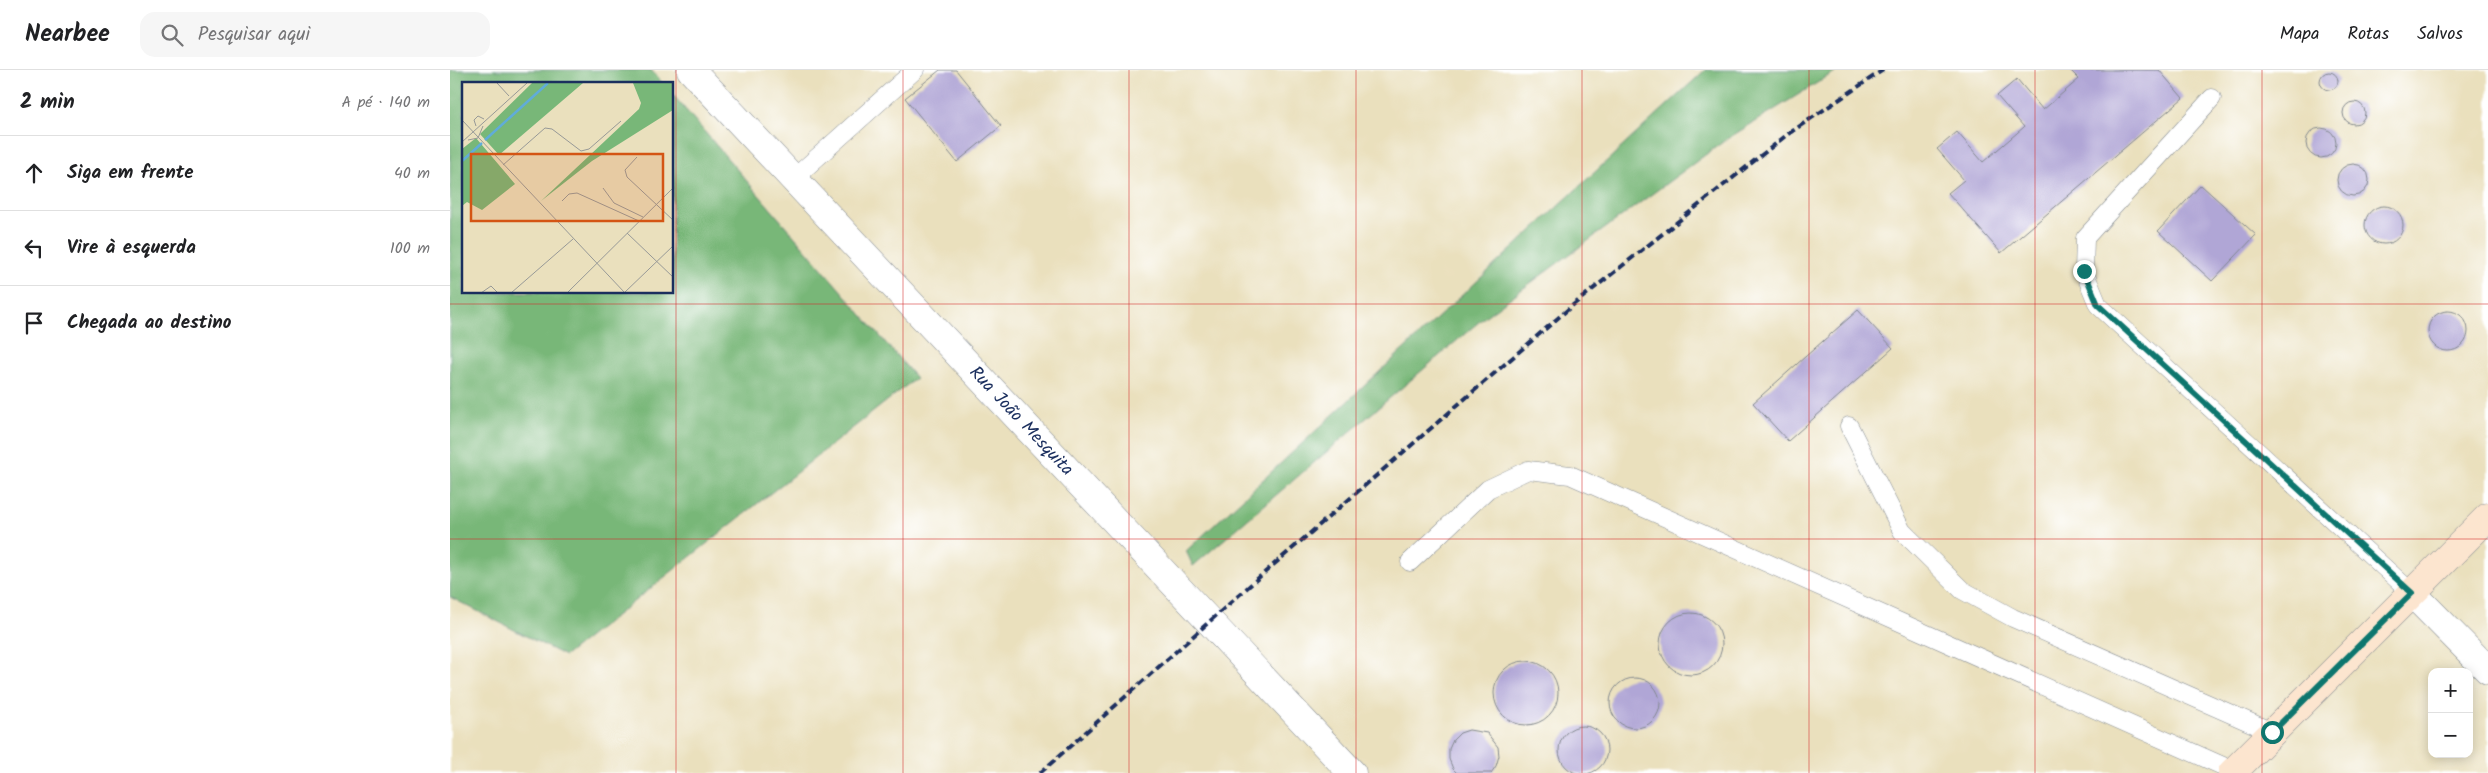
<!DOCTYPE html>
<html lang="pt">
<meta charset="utf-8">
<style>
:root{--surface:#fff;--page:#f6f6f6;--text:#202124;--muted:#757577;--line:#e0e0e0}
body{margin:0;font-family:Kalam,sans-serif;background:var(--page);color:var(--text)}
.controls{position:absolute;right:15px;bottom:15px;display:grid;overflow:hidden;border-radius:10px;box-shadow:0 2px 12px #0003}
.controls button{width:45px;height:45px;display:grid;place-items:center;padding:0;border:0;border-bottom:1px solid var(--line);background:var(--surface);color:var(--text);font:25px sans-serif}
.stop{position:absolute;width:15px;height:15px;margin:-11px;border:4px solid #0f766e;border-radius:50%;background:#fff}
.stop.end{background:#0f766e;border-color:#fff;box-shadow:0 1px 5px #0008}
.list{margin:0;padding:0;list-style:none}
h2{display:flex;justify-content:space-between;align-items:center;height:65px;margin:0;padding:0 20px;font-size:21px}
h2 small{font-size:16px;font-weight:400;color:var(--muted)}
.list li{display:grid;grid-template-columns:32px 1fr auto;gap:15px;align-items:center;box-sizing:border-box;height:75px;padding:0 20px;border-top:1px solid var(--line)}
.list b{display:block;font-size:19px;white-space:nowrap}
.list em{font-size:16px;font-style:normal;color:var(--muted)}
.icon{flex:none;width:28px;height:28px;fill:none;stroke:currentColor;stroke-width:2;stroke-linecap:round;stroke-linejoin:round}
.map{position:relative;flex:none;width:2038px;height:703px;overflow:hidden}
header{display:flex;align-items:center;gap:30px;box-sizing:border-box;height:70px;padding:0 25px;background:var(--surface);border-bottom:1px solid var(--line)}
header strong{font-size:24px}
nav{display:flex;gap:28px;margin-inline-start:auto;font-size:18px}
.search{width:350px;height:45px;background:var(--page);display:flex;align-items:center;gap:12px;box-sizing:border-box;padding:0 18px;border-radius:15px;color:var(--muted);font-size:19px}
main{display:flex}
aside{flex:1;background:var(--surface)}
.map>svg:first-child{display:block}
.forest{fill:#78b778;stroke:#4a736b}
.building{fill:#b0a6d6}
.lines{fill:none;stroke-linecap:round;stroke-linejoin:round}
.service-casing{stroke:#82888e;stroke-width:19}
.minor-casing{stroke:#82888e;stroke-width:29}
.tertiary-casing{stroke:#82888e;stroke-width:29}
.secondary-casing{stroke:#82888e;stroke-width:29}
.service{stroke:#fff;stroke-width:18}
.minor{stroke:#fff;stroke-width:28}
.tertiary{stroke:#fff;stroke-width:28}
.secondary{stroke:#fce5cf;stroke-width:28}
.rail{stroke:#1b2f5e;stroke-width:4;stroke-dasharray:8 4;stroke-linecap:butt}
.route{stroke:#0f766e;stroke-width:6}
.grid{fill:none;stroke:#d62828;stroke-width:1;stroke-opacity:0.55}
.labels{text-anchor:middle;dominant-baseline:central;stroke-width:4;stroke-linejoin:round;paint-order:stroke}
.street-label{font-size:18px;fill:#1b2f5e;stroke:#fff}
.inset-river{fill:none;stroke:#60acd9;stroke-width:2.5}
.inset-road{fill:none;stroke:#979997;stroke-width:1}
.view{fill:#d45514;fill-opacity:0.15;stroke:#d45514;stroke-width:2.5}
.inset-edge{fill:none;stroke:#1b2f5e;stroke-width:2.5}
</style>
<header>
<strong>Nearbee</strong>
<div class="search"><svg class="icon" aria-label="search" viewBox="0 0 24 24"><circle cx="10" cy="10" r="6"/><path d="M15 15l6 6"/></svg>Pesquisar aqui</div>
<nav><a>Mapa</a><a>Rotas</a><a>Salvos</a></nav>
</header>
<main>
<aside>
<h2>2 min<small>A pé · 140 m</small></h2>
<ul class="list">
<li><svg class="icon" aria-label="ahead" viewBox="0 0 24 24"><path d="M12 20V5M6 11l6-6 6 6"/></svg><div><b>Siga em frente</b></div><em>40 m</em></li>
<li><svg class="icon" aria-label="left" viewBox="0 0 24 24"><path d="M17 20v-9H6M10 6l-5 5 5 5"/></svg><div><b>Vire à esquerda</b></div><em>100 m</em></li>
<li><svg class="icon" aria-label="arrive" viewBox="0 0 24 24"><path d="M6 21V4h12l-3 4 3 4H6"/></svg><div><b>Chegada ao destino</b></div></li>
</ul>
</aside>
<div class="map">
<svg width="2038" height="703" viewBox="0 0 2038 703">
<rect width="100%" height="100%" fill="#fff"/>
<filter id="ink" filterUnits="userSpaceOnUse"><feTurbulence type="fractalNoise" baseFrequency=".02" numOctaves="2"/><feDisplacementMap in="SourceGraphic" scale="10" xChannelSelector="R" yChannelSelector="G"/><feConvolveMatrix kernelMatrix="1 2 1 2 8 2 1 2 1" color-interpolation-filters="sRGB"/></filter>
<filter id="wash" filterUnits="userSpaceOnUse"><feTurbulence type="fractalNoise" baseFrequency=".0096" numOctaves="4" result="noise"/><feDisplacementMap in="SourceGraphic" scale="20" xChannelSelector="R" yChannelSelector="G"/><feGaussianBlur stdDeviation="1.12" result="paint"/><feColorMatrix in="noise" values="0 0 0 0 0 0 0 0 0 0 0 0 0 0 0 0 0 1.4 0 .05"/><feComposite in="paint" operator="in"/></filter>
<g filter="url(#wash)">
<rect width="100%" height="100%" fill="#eae0bd"/>
<g class="forest">
<path d="M0 0H201L213 14H14V222H222L223 25 466 308 115 586 0 527Z"/>
<path d="M1255 0H1388L1277 69 1037 245 743 496 736 481Z"/>
</g>
<g id="blocks">
<g class="building">
<path d="M490 0H506L551 56 507 92 455 28Z"/>
<path d="M1620 0H1709L1733 28 1551 183 1498 123 1514 110 1487 79 1507 62 1533 92 1574 57 1547 26 1567 9 1593 40 1629 9Z"/>
<circle cx="1879" cy="11" r="9"/>
<circle cx="1904" cy="43" r="11"/>
<circle cx="1871" cy="73" r="15"/>
<circle cx="1903" cy="110" r="16"/>
<path d="M1751 115 1806 165 1762 211 1708 161Z"/>
<circle cx="1934" cy="155" r="19"/>
<path d="M1408 240 1443 278 1338 371 1303 333Z"/>
<circle cx="1998" cy="261" r="20"/>
<circle cx="1241" cy="574" r="31"/>
<circle cx="1076" cy="623" r="32"/>
<circle cx="1185" cy="633" r="25"/>
<circle cx="1133" cy="680" r="24"/>
<path d="M1019 660 1037 663 1048 677 1049 686 1046 696 1041 703H1007L1003 699 999 689V679L1003 670 1010 663Z"/>
</g>
</g>
</g>
<g filter="url(#ink)">
<use href="#blocks" fill-opacity="0" stroke="#82888e" stroke-width="1"/>
<g class="lines">
<g class="service-casing">
<g id="service">
<path d="M1762 28 1635 168 1634 201 1648 235 1962 523"/>
<path d="M343 109 465 0"/>
<path d="M1399 356 1452 461 1512 520 1563 548 1822 662"/>
<path d="M960 492 1038 419 1078 400 1120 405 1784 701"/>
</g>
</g>
<g class="minor-casing">
<path id="minor" d="M1962 523 2038 600"/>
</g>
<g class="tertiary-casing">
<g id="tertiary">
<path id="s1" d="M241 0 902 703"/>
</g>
</g>
<g class="secondary-casing">
<path id="secondary" d="M1782 703 2038 447"/>
</g>
<use href="#service" class="service"/>
<use href="#minor" class="minor"/>
<use href="#tertiary" class="tertiary"/>
<use href="#secondary" class="secondary"/>
<path class="rail" d="M590 703 806 510 1123 235 1338 64 1433 0"/>
</g>
</g>
<g class="lines" filter="url(#ink)">
<path class="route" d="M1634 201 1648 235 1962 523 1822 662"/>
</g>
<path class="grid" d="M226 0V703M453 0V703M679 0V703M906 0V703M1132 0V703M1359 0V703M1585 0V703M1812 0V703M0 234H2038M0 469H2038"/>
<g class="labels">
<g class="street-label">
<text stroke="none"><textPath href="#s1" startOffset="482">Rua João Mesquita</textPath></text>
</g>
</g>
<g transform="translate(12 12)">
<rect width="211" height="211" fill="#eae0bd"/>
<path d="M70 1H121L37 73 18 52ZM171 1H211V28L130 79 79 119 177 27 179 21ZM14 56 53 102 20 128 5 120 0 124V67Z" fill="#78b778"/>
<path class="inset-river" d="M23 58 86 1M0 79 20 61"/>
<path class="inset-road" d="M35 1 47 14M0 38 163 211M14 44 12 38 16 34 22 37M6 58 16 56 21 44M0 60 65 1M175 75 163 88 165 95 212 139M41 83 83 46 90 47 119 69 127 67 159 39M141 106 152 121 181 135M100 119 107 112 115 111 177 139M165 151 212 196M19 211 29 204 36 211M49 211 111 157M105 211 212 105M162 211 212 163"/>
<path class="view" d="M9 72H201V139H9Z"/>
<rect width="211" height="211" class="inset-edge"/>
</g>
</svg>
<div class="controls">
<button>+</button>
<button>−</button>
</div>
<div class="stop" style="left:1822px;top:662px"></div>
<div class="stop end" style="left:1634px;top:201px"></div>
</div>
</main>
